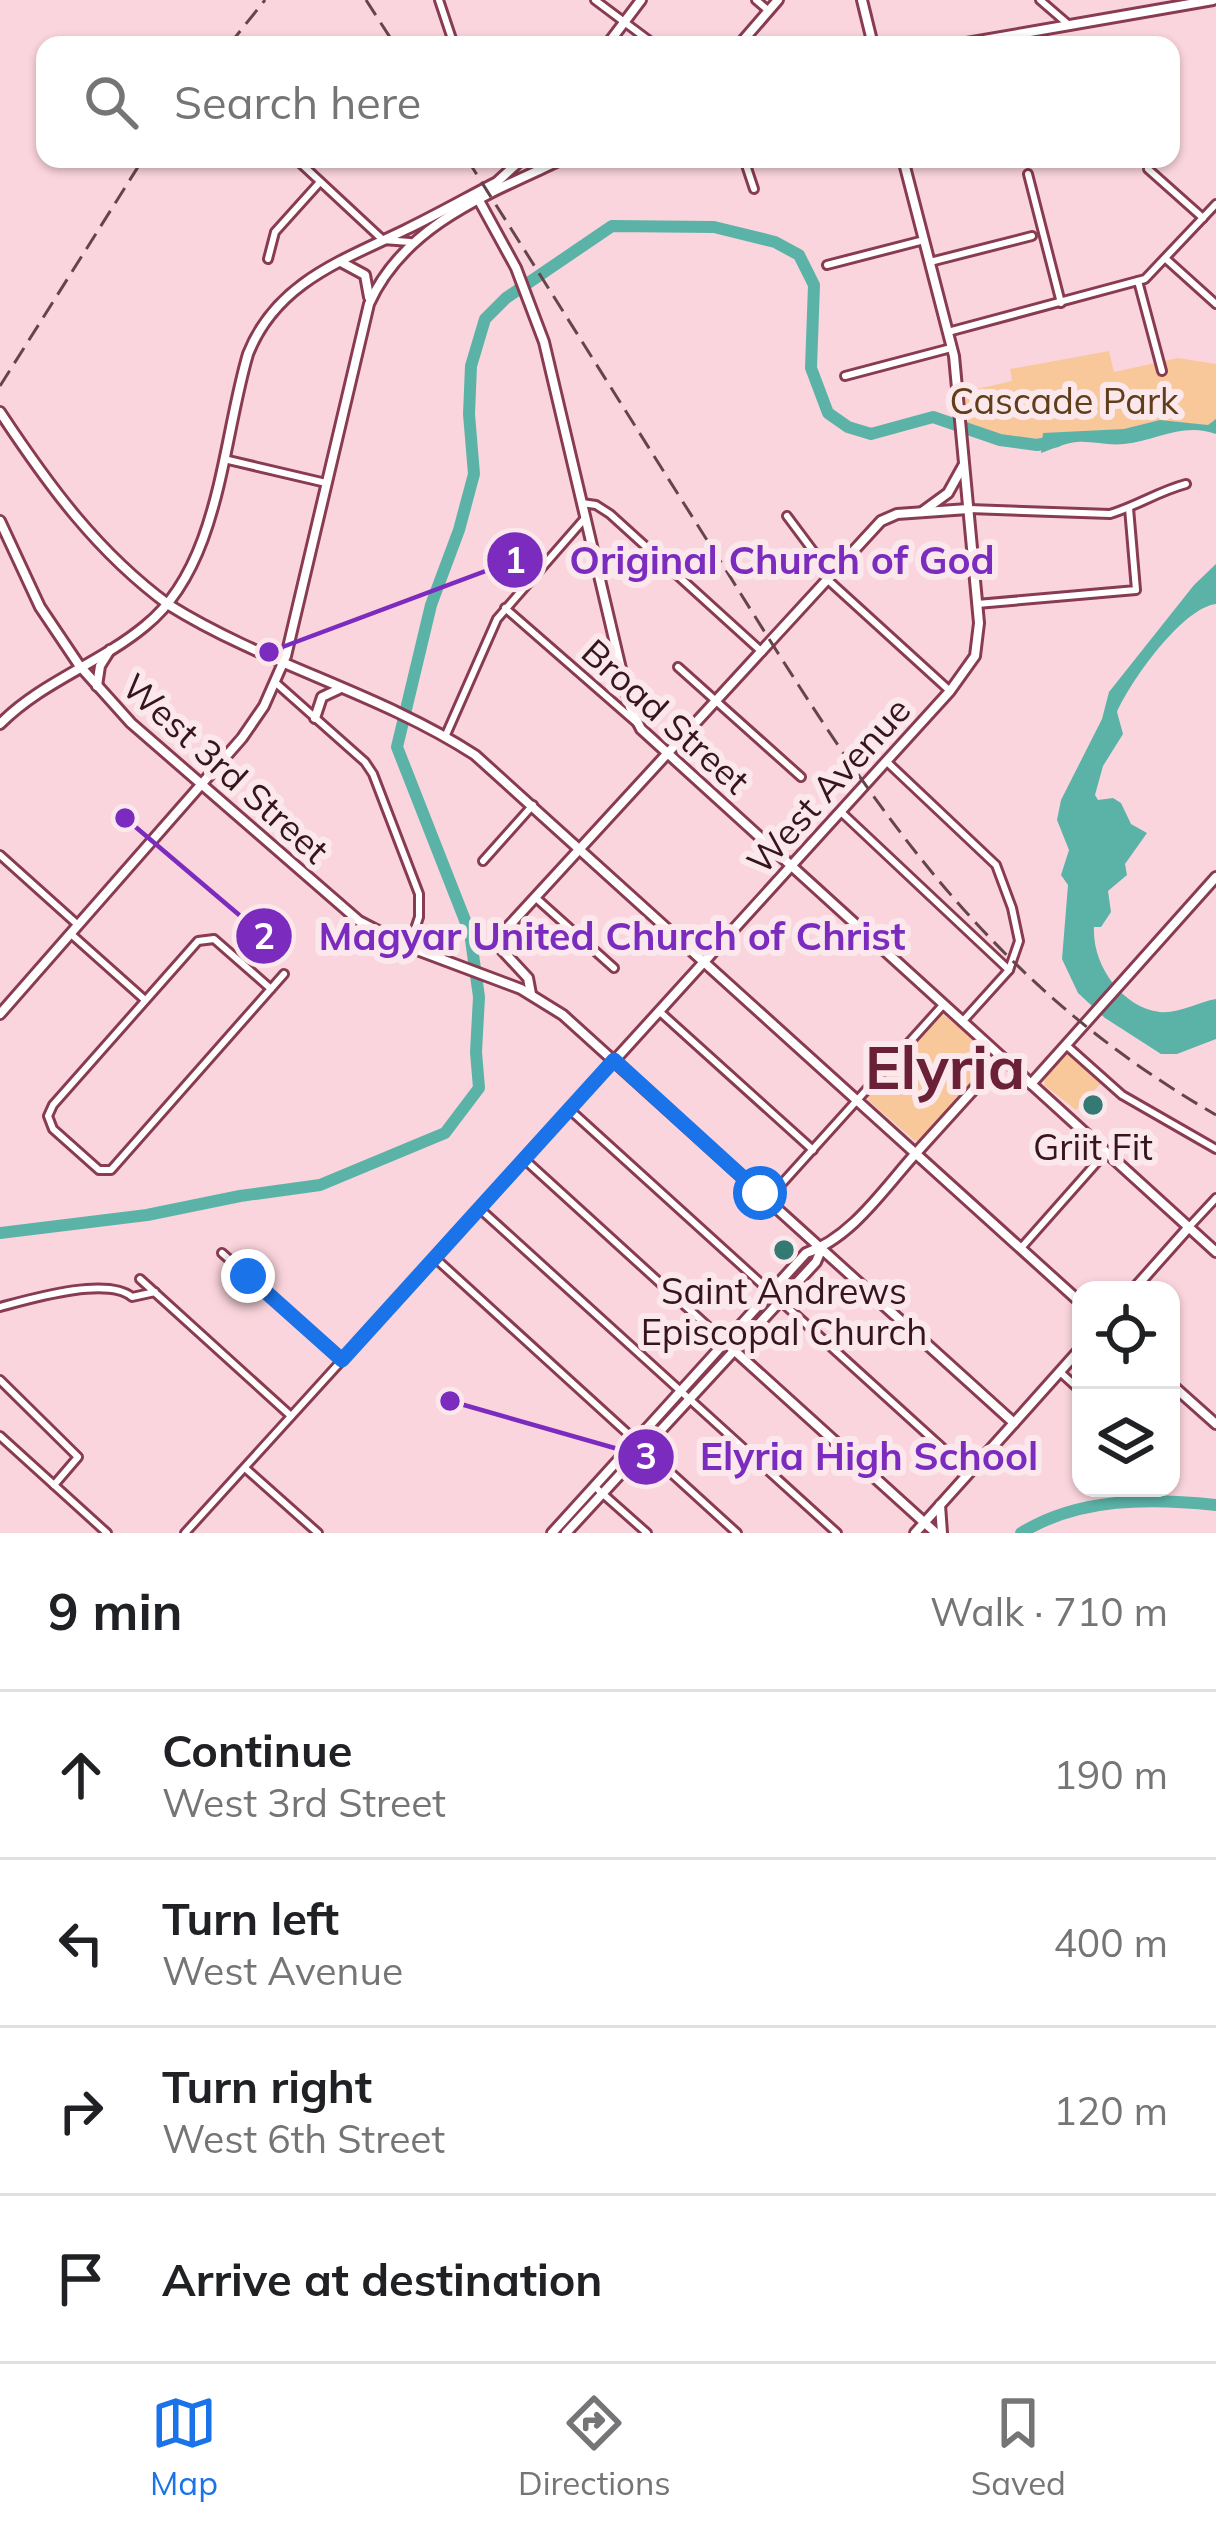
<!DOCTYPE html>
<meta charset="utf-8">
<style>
:root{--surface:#fff;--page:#f6f6f6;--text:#202124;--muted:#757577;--line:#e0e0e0;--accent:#1a73e8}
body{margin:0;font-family:Mulish,sans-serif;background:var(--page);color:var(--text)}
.controls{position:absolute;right:36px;bottom:36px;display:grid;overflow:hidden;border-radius:24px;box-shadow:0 3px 9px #0004}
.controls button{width:108px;height:108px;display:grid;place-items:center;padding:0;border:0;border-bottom:3px solid var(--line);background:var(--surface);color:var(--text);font:60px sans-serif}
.stop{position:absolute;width:36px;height:36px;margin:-27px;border:9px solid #1a73e8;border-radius:50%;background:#fff}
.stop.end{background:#1a73e8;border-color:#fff;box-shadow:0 3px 12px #0008}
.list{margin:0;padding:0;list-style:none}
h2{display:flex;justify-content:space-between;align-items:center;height:156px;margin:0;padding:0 48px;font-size:51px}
h2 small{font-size:39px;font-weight:400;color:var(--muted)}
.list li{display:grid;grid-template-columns:78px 1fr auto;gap:36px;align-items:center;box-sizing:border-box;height:168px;padding:0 48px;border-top:3px solid var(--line)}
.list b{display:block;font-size:45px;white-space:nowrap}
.list p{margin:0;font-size:39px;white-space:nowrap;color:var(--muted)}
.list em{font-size:39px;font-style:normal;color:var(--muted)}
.icon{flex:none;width:66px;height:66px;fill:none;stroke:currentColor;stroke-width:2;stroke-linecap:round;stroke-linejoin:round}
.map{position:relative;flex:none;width:1216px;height:1533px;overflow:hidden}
.search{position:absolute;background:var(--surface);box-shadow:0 3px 9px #0004;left:36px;right:36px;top:36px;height:132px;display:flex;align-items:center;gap:30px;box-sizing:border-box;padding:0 42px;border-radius:24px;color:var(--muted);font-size:45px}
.sheet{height:828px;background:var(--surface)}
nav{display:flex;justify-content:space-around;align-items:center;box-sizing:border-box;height:168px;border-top:3px solid var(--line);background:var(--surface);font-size:33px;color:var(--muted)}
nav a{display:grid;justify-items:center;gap:6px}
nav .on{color:var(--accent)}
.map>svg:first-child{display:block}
.green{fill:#f8c89b}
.water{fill:#5bb3a8}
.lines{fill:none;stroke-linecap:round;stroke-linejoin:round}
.river{stroke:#5bb3a8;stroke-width:12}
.minor-casing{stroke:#883b51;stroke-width:12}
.tertiary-casing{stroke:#883b51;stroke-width:14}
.secondary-casing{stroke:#883b51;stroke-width:14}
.minor{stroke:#fff;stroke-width:6}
.tertiary{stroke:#fff;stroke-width:8}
.secondary{stroke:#fff;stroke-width:8}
.rail{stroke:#66444c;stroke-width:3;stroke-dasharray:18 9;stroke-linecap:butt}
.route{stroke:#1a73e8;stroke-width:15}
.poi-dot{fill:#347a72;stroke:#fbe8ec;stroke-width:4.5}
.labels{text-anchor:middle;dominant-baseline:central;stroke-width:12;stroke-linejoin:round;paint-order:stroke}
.park-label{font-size:36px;fill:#613e1a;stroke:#fbe8ec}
.street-label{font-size:36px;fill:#36151e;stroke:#fbe8ec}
.poi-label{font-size:36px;fill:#36151e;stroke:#fbe8ec}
.town-label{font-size:60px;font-weight:bold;fill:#6a2037;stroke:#fbe8ec}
.leader{fill:none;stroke:#7b2cbf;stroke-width:4.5}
.callout-dot{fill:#7b2cbf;stroke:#fbe8ec;stroke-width:4.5}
.mark-label{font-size:36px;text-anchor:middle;font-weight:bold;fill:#fff}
.callout-label{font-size:39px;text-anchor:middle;font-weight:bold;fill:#7b2cbf;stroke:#fbe8ec;stroke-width:12;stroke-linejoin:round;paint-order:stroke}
</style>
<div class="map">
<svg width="1216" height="1533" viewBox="0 0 1216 1533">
<rect width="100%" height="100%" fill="#fbd5dd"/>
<g class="green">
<path d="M1109 351 1114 372 1178 358 1216 364V427H1159L1037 445 1000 440 969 429 964 392 1012 381 1010 369Z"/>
<path d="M943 1014 987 1051 990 1060 924 1138 915 1141 869 1101 867 1093 937 1015Z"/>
<path d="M1066 1051 1102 1082 1076 1110 1044 1085 1045 1074Z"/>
</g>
<g class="water">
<path d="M1216 419V434C1182 422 1157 441 1124 444 1108 446 1093 441 1077 442 1066 443 1052 449 1041 453L1043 433 1124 429 1160 420 1208 425Z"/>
<path d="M1216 564V604C1182 608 1130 682 1117 712L1123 734 1103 766 1095 795 1098 800 1113 798 1121 803 1131 824 1147 833 1125 864 1127 875 1108 891 1111 912 1101 927H1094C1092 964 1121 1007 1160 1012 1178 1014 1198 1002 1216 999V1039L1177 1054H1161L1105 1018 1078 993 1062 959 1068 885 1061 875 1069 850 1057 820 1061 800 1102 719 1109 692 1194 585Z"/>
</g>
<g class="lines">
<g class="river">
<path d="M0 1233 147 1215 240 1196 320 1185 445 1133 479 1088 476 1052 479 997 470 933 397 747 431 605 459 530 474 474 469 414 471 366 485 319 506 298 612 226 714 227 775 242 799 255 814 285 811 368 828 413 848 427 871 434 933 417 1000 440 1037 445 1057 441"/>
<path d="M1021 1533C1079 1497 1151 1498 1216 1505"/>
</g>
<g class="minor-casing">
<g id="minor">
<path d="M439 0 454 45"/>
<path d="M595 0 655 45"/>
<path d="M756 0 769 11"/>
<path d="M1040 0 1069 25"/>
<path d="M296 159 383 240 410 242"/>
<path d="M744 159 754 189"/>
<path d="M1148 169 1203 218"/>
<path d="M1028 174 1061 303"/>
<path d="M268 259 275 232 320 182"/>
<path d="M1166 259 1216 304"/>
<path d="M930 262 1032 236"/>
<path d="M827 265 924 240"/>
<path d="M1138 281 1162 371"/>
<path d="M948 332 1145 279 1216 204"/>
<path d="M845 376 951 348"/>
<path d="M224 459 326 483"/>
<path d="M582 503 596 505 610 514 762 652"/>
<path d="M969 509 1110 514C1137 506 1159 491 1186 484"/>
<path d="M787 516 831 575"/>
<path d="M828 580 950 691"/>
<path d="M977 604 1136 590 1129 508"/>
<path d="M505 608 638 724"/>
<path d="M678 667 801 777"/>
<path d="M276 683 365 762 373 774 419 894V917L409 947"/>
<path d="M445 737 497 619 586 517"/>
<path d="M886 761 996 865 1012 908 1019 941 1009 970 962 1022"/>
<path d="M841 812 1009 970"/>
<path d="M0 855 78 925"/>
<path d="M483 861 533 805"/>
<path d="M536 898 614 968"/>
<path d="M71 934 145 1000"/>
<path d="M271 989 214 939 198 941 53 1105 48 1116 53 1129 99 1170H111L284 974"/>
<path d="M660 1012 813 1150"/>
<path d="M1067 1046 1122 1095 1216 1149"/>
<path d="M570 1110 969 1472"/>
<path d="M524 1159 725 1342"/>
<path d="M767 1200 943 1005"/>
<path d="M480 1209 837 1533"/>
<path d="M1189 1227 1216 1198"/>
<path d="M1021 1248 1106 1152"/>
<path d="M222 1253 342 1360"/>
<path d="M435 1258 737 1533"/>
<path d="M140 1279 291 1416"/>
<path d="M0 1307C30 1299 107 1276 132 1297L155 1292"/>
<path d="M1060 1372 1081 1391"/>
<path d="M0 1380 78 1457 54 1485"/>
<path d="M0 1436 107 1533"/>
<path d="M245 1468 318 1533"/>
<path d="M594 1486 647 1533"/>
<path d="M185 1533 614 1061"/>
</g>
</g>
<g class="tertiary-casing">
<g id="tertiary">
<path d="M862 0 873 45"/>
<path d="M955 45 1213 0"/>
<path d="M476 195 516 268 544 342 630 707 641 729 1216 1252"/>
<path d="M0 412C49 486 97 552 169 605"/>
<path d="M922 512 948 493 963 466"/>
<path d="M0 521 40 607 79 665"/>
<path d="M531 994 528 978 502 950V938L507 928 881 521 897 514 968 509"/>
<path d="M614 1061 950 691 975 656 979 623 954 356 903 159"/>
<path d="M1031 1084 1216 877"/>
<path d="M917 1152 1002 1058"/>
<path d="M1133 1290 1189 1227"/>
<path d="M725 1342 936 1533"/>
<path d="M940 1505 942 1533"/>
<path d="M915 1533 1014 1423"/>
</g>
</g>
<g class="secondary-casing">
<g id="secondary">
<path d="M607 45 641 0"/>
<path d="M739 45 778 0"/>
<path d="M341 262 365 275 369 297"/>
<path d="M169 605C265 665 380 693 475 755L1081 1303"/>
<path d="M79 665 131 723 359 921 409 947 521 989 563 1015 1014 1423 1081 1348"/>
<path d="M97 686 100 666 110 650"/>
<path d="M315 718 322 697 339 689"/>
<path d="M0 724C43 681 99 664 145 626 220 566 222 442 248 354 276 283 341 261 405 230 436 215 466 198 497 182L522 159"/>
<path d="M0 1014 242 738 264 706 286 656 369 304C404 225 488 194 563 159"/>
<path d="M1171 1384 1216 1424"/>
<path d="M552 1533 806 1253C852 1238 885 1187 917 1152"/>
<path d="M566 1533 816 1262 821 1250"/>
</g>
</g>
<use href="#minor" class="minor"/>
<use href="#tertiary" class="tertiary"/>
<use href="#secondary" class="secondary"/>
<g class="rail">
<path d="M366 0 395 45"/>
<path d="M229 45 265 0"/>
<path d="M467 159C553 295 638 431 724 567 866 794 977 977 1216 1115"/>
<path d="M0 386 143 159"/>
</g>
</g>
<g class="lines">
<path class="route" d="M248 1276 342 1360 614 1060 760 1193"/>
</g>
<g class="poi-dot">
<circle cx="1093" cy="1105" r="12"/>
<circle cx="784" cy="1250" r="12"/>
</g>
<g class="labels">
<g class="park-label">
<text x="1064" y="400">Cascade Park</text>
</g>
<g class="street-label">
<text transform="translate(666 716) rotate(42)">Broad Street</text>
<text transform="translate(226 768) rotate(42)">West 3rd Street</text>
<text transform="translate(828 785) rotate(-48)">West Avenue</text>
</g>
<g class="poi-label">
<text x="1093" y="1146">Griit Fit</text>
<text x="784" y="1290">Saint Andrews<tspan x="784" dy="41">Episcopal Church</tspan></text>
</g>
<g class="town-label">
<text x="945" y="1066">Elyria</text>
</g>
</g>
<path class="leader" d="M269 652L515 560M125 818L264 936M450 1401L646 1457"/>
<g class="callout-dot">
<circle cx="269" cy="652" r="12"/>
<circle cx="125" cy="818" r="12"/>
<circle cx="450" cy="1401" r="12"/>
<circle cx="515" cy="560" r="30"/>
<circle cx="264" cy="936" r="30"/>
<circle cx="646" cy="1457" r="30"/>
</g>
<g class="mark-label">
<text x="515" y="573">1</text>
<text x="264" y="949">2</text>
<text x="646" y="1469">3</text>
</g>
<g class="callout-label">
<text x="782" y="574">Original Church of God</text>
<text x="612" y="950">Magyar United Church of Christ</text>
<text x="869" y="1470">Elyria High School</text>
</g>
</svg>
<div class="controls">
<button><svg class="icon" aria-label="locate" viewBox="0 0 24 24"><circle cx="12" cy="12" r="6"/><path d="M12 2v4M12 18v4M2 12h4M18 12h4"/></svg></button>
<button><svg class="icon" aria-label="layers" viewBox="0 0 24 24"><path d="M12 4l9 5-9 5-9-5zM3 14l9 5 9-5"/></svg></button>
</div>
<div class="stop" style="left:760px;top:1193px"></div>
<div class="stop end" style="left:248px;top:1276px"></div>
<div class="search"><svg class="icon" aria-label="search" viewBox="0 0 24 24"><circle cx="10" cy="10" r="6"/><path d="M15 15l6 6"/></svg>Search here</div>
</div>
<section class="sheet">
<h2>9 min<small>Walk · 710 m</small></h2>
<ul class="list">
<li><svg class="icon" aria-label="ahead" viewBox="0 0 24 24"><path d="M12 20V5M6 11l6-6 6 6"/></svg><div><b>Continue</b><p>West 3rd Street</p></div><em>190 m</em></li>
<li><svg class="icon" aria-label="left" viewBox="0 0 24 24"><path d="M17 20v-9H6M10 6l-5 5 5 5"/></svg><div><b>Turn left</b><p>West Avenue</p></div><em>400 m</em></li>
<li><svg class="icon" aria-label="right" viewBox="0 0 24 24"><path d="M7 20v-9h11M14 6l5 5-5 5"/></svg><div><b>Turn right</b><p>West 6th Street</p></div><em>120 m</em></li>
<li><svg class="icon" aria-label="arrive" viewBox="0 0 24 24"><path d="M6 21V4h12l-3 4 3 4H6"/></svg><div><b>Arrive at destination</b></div></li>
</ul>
</section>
<nav>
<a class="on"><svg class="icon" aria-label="map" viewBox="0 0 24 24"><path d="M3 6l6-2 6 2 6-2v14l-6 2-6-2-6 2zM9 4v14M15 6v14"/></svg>Map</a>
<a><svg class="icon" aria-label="directions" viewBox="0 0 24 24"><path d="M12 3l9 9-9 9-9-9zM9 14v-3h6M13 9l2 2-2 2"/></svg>Directions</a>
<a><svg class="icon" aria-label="saved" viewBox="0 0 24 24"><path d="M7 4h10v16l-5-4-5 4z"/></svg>Saved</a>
</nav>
